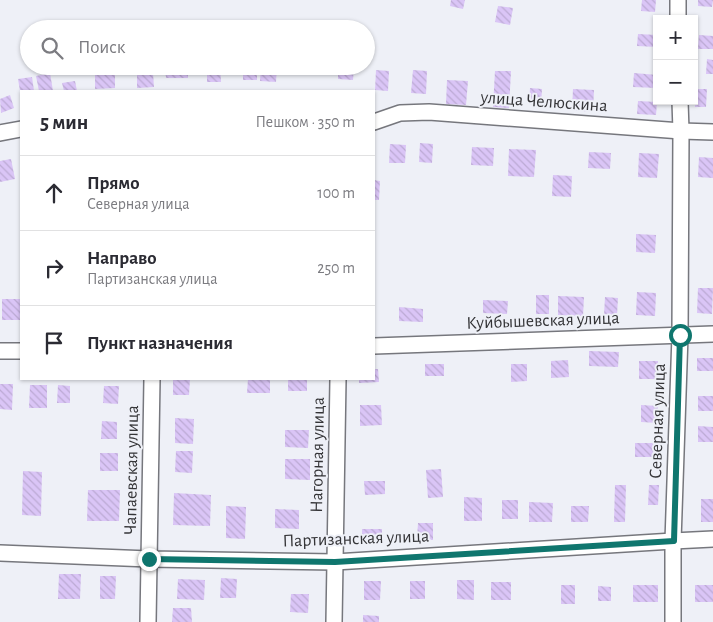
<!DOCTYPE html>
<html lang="ru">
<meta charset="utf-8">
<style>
:root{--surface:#fff;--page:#f7f7f7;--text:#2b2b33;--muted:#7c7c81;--line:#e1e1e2}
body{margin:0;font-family:"Alegreya Sans",sans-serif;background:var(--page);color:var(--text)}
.controls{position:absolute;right:15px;top:15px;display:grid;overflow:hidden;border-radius:0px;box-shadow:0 1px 4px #0004}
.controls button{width:45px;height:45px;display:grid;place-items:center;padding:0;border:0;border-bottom:1px solid var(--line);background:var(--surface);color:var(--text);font:25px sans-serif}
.stop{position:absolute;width:15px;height:15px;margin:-11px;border:4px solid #0f766e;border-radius:50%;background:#fff}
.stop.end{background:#0f766e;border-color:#fff;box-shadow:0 1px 5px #0008}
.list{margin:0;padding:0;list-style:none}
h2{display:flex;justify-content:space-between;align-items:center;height:65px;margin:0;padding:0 20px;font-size:21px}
h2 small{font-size:16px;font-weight:400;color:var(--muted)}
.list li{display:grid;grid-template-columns:32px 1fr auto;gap:15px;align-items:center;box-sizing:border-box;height:75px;padding:0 20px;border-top:1px solid var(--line)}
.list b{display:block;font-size:19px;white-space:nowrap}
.list p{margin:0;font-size:16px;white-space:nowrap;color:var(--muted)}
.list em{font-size:16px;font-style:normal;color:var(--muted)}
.icon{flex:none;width:28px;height:28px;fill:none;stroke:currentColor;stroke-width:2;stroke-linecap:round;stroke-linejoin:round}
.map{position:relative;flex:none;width:713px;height:622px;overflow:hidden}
.search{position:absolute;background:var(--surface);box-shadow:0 1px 4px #0004;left:20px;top:20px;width:355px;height:55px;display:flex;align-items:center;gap:12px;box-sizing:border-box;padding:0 18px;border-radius:28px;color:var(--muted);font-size:19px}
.panel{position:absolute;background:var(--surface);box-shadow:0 1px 4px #0004;left:20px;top:90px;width:355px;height:290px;border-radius:0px}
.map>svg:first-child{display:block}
.building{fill:url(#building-back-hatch)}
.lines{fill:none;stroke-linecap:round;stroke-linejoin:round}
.street-casing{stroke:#76777d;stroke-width:18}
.street{stroke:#fff;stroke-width:15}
.route{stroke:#0f766e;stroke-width:6}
.labels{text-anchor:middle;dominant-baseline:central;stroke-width:4;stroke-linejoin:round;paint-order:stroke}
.street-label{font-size:18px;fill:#353538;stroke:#eef0f7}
</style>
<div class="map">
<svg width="713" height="622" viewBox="0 0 713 622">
<defs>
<pattern id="building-back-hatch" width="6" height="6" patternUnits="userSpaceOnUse" patternTransform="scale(1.25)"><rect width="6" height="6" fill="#dac5f6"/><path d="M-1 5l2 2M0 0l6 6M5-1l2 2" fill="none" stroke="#bcaad4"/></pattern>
</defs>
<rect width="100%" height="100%" fill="#eef0f7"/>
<g class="building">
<path d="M451 0H465L463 9 450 6Z"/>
<path d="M642 0H656L655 12 641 11Z"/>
<path d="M698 0H713L712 7 698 6Z"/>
<path d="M498 6 513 8 510 25 495 22Z"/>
<path d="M638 34 657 35V47L637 46Z"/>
<path d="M699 35 713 36V49H698Z"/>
<path d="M707 59 713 60V74H706Z"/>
<path d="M165 66H188V78H166Z"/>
<path d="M207 66H220L221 82H207Z"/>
<rect x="243" y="66" width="14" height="14"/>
<path d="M261 66H277L276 82 260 81Z"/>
<path d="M338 66H354L353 80 338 79Z"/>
<path d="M115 67V88L95 89V68Z"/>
<path d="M376 70 389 71 388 91 375 90Z"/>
<path d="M413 70 427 71 426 94 411 93Z"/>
<path d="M495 71H511L509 108 493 107Z"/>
<path d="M50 73 53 91H39L36 76Z"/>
<path d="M153 73 154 87 137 88V74Z"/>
<path d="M634 73 657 75V88L633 87Z"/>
<path d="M32 77 34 91H20L18 79Z"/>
<path d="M447 80 468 81 466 105 446 104Z"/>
<path d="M75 81 77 91H64L62 83Z"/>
<path d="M530 88 542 89 541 105 529 104Z"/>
<path d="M573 89 594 90 593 112 572 110Z"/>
<path d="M696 89H707L706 107H695Z"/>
<path d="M10 95 14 108 1 113 0 99Z"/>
<path d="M638 101 657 102 656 115 637 114Z"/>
<path d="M420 143 433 144 432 163 419 162Z"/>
<path d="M390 144 406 145 405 163H389Z"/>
<path d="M472 147 494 148 493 166 471 165Z"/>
<path d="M509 149 536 150 534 177 508 176Z"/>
<path d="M589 152 611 153 610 169 588 168Z"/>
<path d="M639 153 659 154 657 178 638 177Z"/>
<path d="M699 157 713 158V178L698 177Z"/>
<path d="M11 159 15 179 0 182V161Z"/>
<path d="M553 175 572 176 571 197 552 196Z"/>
<path d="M374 180 380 181 379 200H374Z"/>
<path d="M636 234 656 235 655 253 636 252Z"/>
<path d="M698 288H713L712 314 697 313Z"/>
<path d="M637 292 656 293 655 316 636 315Z"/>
<rect x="536" y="295" width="13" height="19"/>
<path d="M558 296 584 297 583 316 558 315Z"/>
<path d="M605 297 618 298 617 315H604Z"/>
<rect x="2" y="299" width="19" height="21"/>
<path d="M483 300 508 301 507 314 483 313Z"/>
<path d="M399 307 423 309V322L399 321Z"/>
<path d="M589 351 619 352 618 367 589 366Z"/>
<rect x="697" y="358" width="16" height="13"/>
<path d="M568 360 569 377 551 378V361Z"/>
<rect x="639" y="361" width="19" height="18"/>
<rect x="425" y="364" width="19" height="12"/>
<path d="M511 364H527V381L511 382Z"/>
<path d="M374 369H378L379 382 359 383V379H374Z"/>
<path d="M173 379H190L189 395H173Z"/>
<path d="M248 379H270V393H247Z"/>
<rect x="288" y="379" width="19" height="12"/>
<path d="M0 384H13L12 410 0 409Z"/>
<path d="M30 385H47V408H29Z"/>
<path d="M58 385 70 386V403H57Z"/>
<path d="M104 386H119L118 404 103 403Z"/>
<rect x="698" y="396" width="15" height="15"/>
<path d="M360 405H381L382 425 360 426Z"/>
<path d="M641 405 658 406V423L641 422Z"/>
<path d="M175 418 194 419 193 444 175 443Z"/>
<path d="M102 421 117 422V439H101Z"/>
<path d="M698 426 713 427V442H698Z"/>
<path d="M285 430H309L308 448 285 447Z"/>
<rect x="635" y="443" width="24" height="14"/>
<path d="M176 451H193L192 473 175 472Z"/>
<rect x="100" y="453" width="18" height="18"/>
<path d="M285 459H310V480L285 479Z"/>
<path d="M441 469 443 497 428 498 426 470Z"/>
<path d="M23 471 42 472 41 516 22 515Z"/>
<path d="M364 481H385V494L365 495Z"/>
<path d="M615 485H626L625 522H614Z"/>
<path d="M649 485H659L658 505H648Z"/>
<path d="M88 490H120L119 521H87Z"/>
<path d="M174 493 211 495 210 526 173 525Z"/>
<path d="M464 497 482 498V521H464Z"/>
<rect x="701" y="499" width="12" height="23"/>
<rect x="502" y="500" width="16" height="19"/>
<path d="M529 502 553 503 552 522H529Z"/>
<path d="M226 506 246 507 245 539 226 538Z"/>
<path d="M571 506H589L588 522H571Z"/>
<path d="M275 509 299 510V529L275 528Z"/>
<path d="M418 523H433V540H417Z"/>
<path d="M362 529H382V542L362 543Z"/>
<path d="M59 574H81L80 599H58Z"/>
<path d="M100 576H116L115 599H100Z"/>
<path d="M221 578 237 579 236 598H220Z"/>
<path d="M178 579 205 580 204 600 177 599Z"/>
<path d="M457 580H474V600L457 599Z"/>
<path d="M364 581H381L380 600H364Z"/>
<rect x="410" y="581" width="15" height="18"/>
<rect x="491" y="582" width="20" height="18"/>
<rect x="561" y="585" width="14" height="19"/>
<rect x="633" y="585" width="25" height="17"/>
<rect x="695" y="585" width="18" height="17"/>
<path d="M598 586 611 587V601H598Z"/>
<path d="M291 594H309L308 613 290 612Z"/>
<path d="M173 608H191L192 622H172Z"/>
<path d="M363 615 379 616V622H363Z"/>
</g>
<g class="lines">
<g class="street-casing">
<g id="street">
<path d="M678 0V19"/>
<path d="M374 122 400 113 429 112 681 131 713 132"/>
<path d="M0 133 21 129"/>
<path d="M374 346 713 334"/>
<path d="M0 351H21"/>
<path d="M0 553 149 559 335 562 673 541 713 539"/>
<path d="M148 622 152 379"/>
<path d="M334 622 338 379"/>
<path d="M673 622V541L680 335 681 131 680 101"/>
</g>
</g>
<use href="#street" class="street"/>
</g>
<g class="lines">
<path class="route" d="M149 559 335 562 674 541 680 335"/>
</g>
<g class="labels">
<g class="street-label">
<text transform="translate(544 102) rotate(4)">улица Челюскина</text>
<text transform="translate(543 321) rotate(-2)">Куйбышевская улица</text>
<text transform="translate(658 421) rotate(-88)">Северная улица</text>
<text transform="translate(318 455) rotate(-89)">Нагорная улица</text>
<text transform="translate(132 470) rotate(-89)">Чапаевская улица</text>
<text transform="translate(356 539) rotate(-2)">Партизанская улица</text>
</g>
</g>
</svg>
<div class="controls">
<button>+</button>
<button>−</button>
</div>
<div class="stop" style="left:680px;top:335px"></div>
<div class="stop end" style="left:149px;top:559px"></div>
<div class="search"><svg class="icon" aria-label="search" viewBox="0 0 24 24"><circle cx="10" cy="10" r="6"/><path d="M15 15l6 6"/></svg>Поиск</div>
<section class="panel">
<h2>5 мин<small>Пешком · 350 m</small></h2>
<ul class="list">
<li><svg class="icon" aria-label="ahead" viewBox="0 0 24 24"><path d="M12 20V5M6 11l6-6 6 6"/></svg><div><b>Прямо</b><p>Северная улица</p></div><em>100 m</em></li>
<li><svg class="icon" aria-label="right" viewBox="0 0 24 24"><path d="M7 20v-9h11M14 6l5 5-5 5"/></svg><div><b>Направо</b><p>Партизанская улица</p></div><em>250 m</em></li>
<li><svg class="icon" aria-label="arrive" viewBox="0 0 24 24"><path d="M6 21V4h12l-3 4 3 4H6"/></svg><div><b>Пункт назначения</b></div></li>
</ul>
</section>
</div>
